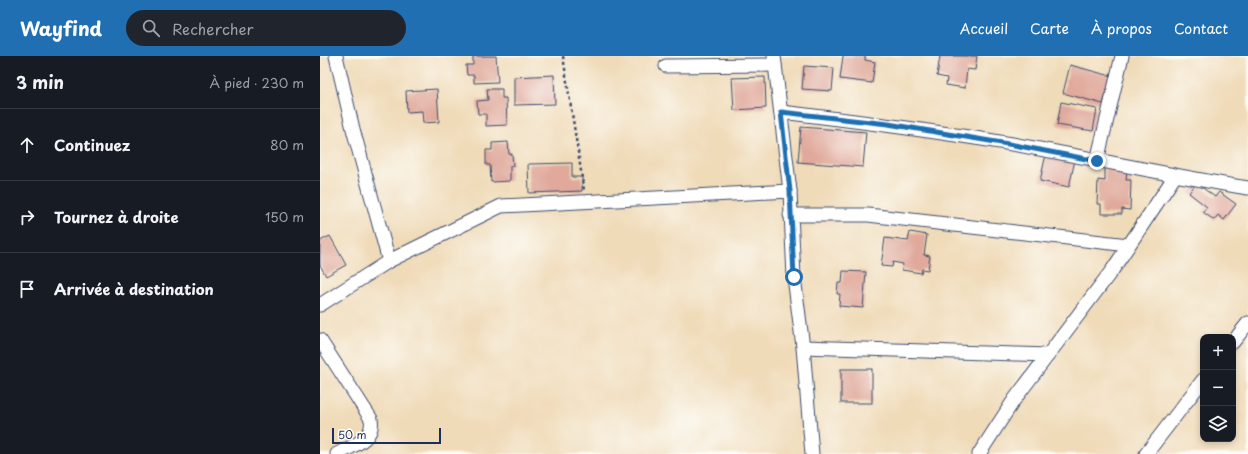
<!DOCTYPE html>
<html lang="fr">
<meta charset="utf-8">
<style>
:root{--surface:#171b24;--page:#20242c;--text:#f1f3f6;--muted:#9ea1a6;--line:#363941;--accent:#1f6fb2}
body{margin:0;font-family:"Playpen Sans",sans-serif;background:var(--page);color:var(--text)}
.controls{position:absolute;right:12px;bottom:12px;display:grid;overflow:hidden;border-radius:8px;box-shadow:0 2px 6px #0003}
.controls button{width:36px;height:36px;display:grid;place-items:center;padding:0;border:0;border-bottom:1px solid var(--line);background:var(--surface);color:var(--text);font:20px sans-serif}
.scale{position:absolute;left:12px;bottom:10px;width:109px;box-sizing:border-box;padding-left:4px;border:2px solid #1b2f5e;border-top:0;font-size:11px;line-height:14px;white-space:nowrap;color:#1b2f5e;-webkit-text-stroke:3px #fdfcf7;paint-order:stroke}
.stop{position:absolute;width:12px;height:12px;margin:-9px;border:3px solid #1f6fb2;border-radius:50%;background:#fff}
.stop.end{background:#1f6fb2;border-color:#fff;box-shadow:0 1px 4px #0008}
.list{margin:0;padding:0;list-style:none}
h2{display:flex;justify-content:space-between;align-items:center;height:52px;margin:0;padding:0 16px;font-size:17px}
h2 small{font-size:13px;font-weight:400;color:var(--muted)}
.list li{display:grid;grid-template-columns:26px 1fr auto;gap:12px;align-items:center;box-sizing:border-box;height:72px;padding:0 16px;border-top:1px solid var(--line)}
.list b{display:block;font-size:15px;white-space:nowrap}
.list em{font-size:13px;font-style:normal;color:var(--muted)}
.icon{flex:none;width:22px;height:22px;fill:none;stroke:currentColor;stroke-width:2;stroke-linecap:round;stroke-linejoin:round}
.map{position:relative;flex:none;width:928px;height:398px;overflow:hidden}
header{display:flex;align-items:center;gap:24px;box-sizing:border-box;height:56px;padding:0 20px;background:var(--accent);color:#fff}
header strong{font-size:19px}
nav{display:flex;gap:22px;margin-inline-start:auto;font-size:14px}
.search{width:280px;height:36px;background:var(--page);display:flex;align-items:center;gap:10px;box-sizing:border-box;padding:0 14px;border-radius:22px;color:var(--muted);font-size:15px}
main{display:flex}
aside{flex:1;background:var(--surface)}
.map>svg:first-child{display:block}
.building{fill:#e0a99b}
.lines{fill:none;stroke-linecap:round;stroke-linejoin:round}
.street-casing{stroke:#3b496c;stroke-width:15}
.path{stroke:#3b496c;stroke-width:2.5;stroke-dasharray:3 3;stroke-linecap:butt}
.street{stroke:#fff;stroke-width:13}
.route{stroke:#1f6fb2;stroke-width:5}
</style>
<header>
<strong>Wayfind</strong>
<div class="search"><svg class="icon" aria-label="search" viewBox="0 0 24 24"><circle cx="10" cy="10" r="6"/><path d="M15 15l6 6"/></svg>Rechercher</div>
<nav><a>Accueil</a><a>Carte</a><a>À propos</a><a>Contact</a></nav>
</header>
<main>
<aside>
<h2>3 min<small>À pied · 230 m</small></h2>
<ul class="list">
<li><svg class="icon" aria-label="ahead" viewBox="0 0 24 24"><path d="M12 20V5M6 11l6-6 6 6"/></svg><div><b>Continuez</b></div><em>80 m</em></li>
<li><svg class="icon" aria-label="right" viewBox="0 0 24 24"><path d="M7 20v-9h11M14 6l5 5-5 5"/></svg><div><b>Tournez à droite</b></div><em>150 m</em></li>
<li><svg class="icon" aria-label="arrive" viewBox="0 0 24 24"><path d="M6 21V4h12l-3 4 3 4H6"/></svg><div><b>Arrivée à destination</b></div></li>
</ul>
</aside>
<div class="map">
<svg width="928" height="398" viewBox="0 0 928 398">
<rect width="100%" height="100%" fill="#fdfcf7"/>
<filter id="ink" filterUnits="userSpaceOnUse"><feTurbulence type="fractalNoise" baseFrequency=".025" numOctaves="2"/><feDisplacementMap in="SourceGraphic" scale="8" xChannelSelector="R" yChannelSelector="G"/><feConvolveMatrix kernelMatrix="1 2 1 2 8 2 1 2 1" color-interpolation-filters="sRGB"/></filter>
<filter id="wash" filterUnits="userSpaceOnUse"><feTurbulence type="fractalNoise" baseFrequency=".012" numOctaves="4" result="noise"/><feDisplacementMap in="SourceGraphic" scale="16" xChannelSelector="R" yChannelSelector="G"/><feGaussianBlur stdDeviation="0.9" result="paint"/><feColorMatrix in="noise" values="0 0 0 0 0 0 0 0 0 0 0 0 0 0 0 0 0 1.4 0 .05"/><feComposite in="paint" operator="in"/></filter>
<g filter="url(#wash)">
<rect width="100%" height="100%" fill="#f0dbb9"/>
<g id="blocks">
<g class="building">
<path d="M153 0H176L178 26 154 27V19H147L146 9H153Z"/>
<path d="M523 0H545V4L555 6 552 27 520 23Z"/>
<path d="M620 0H657L655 14 647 13 645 32 626 29 627 22 617 20Z"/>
<path d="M750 9 791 20 783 48 743 37Z"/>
<path d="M484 10 514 12 512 35 482 33Z"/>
<path d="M234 19 235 48 194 49V21Z"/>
<path d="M445 21 446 52 414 54 412 22Z"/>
<path d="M117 33 119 66 103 67 102 55 87 56 86 35Z"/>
<path d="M167 33H182V42H186L187 69 166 70V58H158L157 45 168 44Z"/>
<path d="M741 46 777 53 773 75 737 69Z"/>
<path d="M481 71 546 76 543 111 478 106Z"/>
<path d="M188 86 189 98H192L193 110H190V125L171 126 170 109H166V94H172V87Z"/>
<path d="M726 98 755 104 749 131 720 125Z"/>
<path d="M252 107V121H262V135L209 137 208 108Z"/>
<path d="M785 112 807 113 806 124H811L810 154 802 153V158H781V148H777L778 124 785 125Z"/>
<path d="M876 127 895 141 899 136 916 148 904 164 898 159 894 164 883 156 887 151 869 137Z"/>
<path d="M590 176 607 179 604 199 610 200 608 214 602 213 601 217 582 214 583 208 573 206 572 211 561 210 565 182 588 185Z"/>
<path d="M10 180 26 209 6 220 0 209V185Z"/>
<path d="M523 215 546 216 543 252 519 250 520 238H517L518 227H522Z"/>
<rect x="521" y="313" width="31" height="34"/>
</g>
</g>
</g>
<g filter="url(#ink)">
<use href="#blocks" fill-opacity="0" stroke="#3b496c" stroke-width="1"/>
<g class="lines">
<g class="street-casing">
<g id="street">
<path d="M16 0 33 73 69 205"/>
<path d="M454 0 470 135 474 221 483 291 492 398"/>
<path d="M346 10 455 9"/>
<path d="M461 56C538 65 615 75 692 88 771 102 849 119 928 132"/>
<path d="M777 105 802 0"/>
<path d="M470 159H548L808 189"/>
<path d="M0 249 69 205 181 150 470 135"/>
<path d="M0 284 51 363C55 384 32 390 17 398"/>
<path d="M913 286 928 267"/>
<path d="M483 291 728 299"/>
<path d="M659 398 694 344 793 213 855 120"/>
<path d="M826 398 883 324"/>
</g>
</g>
<path class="path" d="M243 0 264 134"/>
<use href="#street" class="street"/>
</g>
</g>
<g class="lines" filter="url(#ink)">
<path class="route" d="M474 221 470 135 461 56 568 68 694 89 777 105"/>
</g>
</svg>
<div class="controls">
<button>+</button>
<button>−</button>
<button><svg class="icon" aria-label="layers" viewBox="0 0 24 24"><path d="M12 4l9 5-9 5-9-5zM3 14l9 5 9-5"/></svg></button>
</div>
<div class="scale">50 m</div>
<div class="stop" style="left:474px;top:221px"></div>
<div class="stop end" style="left:777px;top:105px"></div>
</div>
</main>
